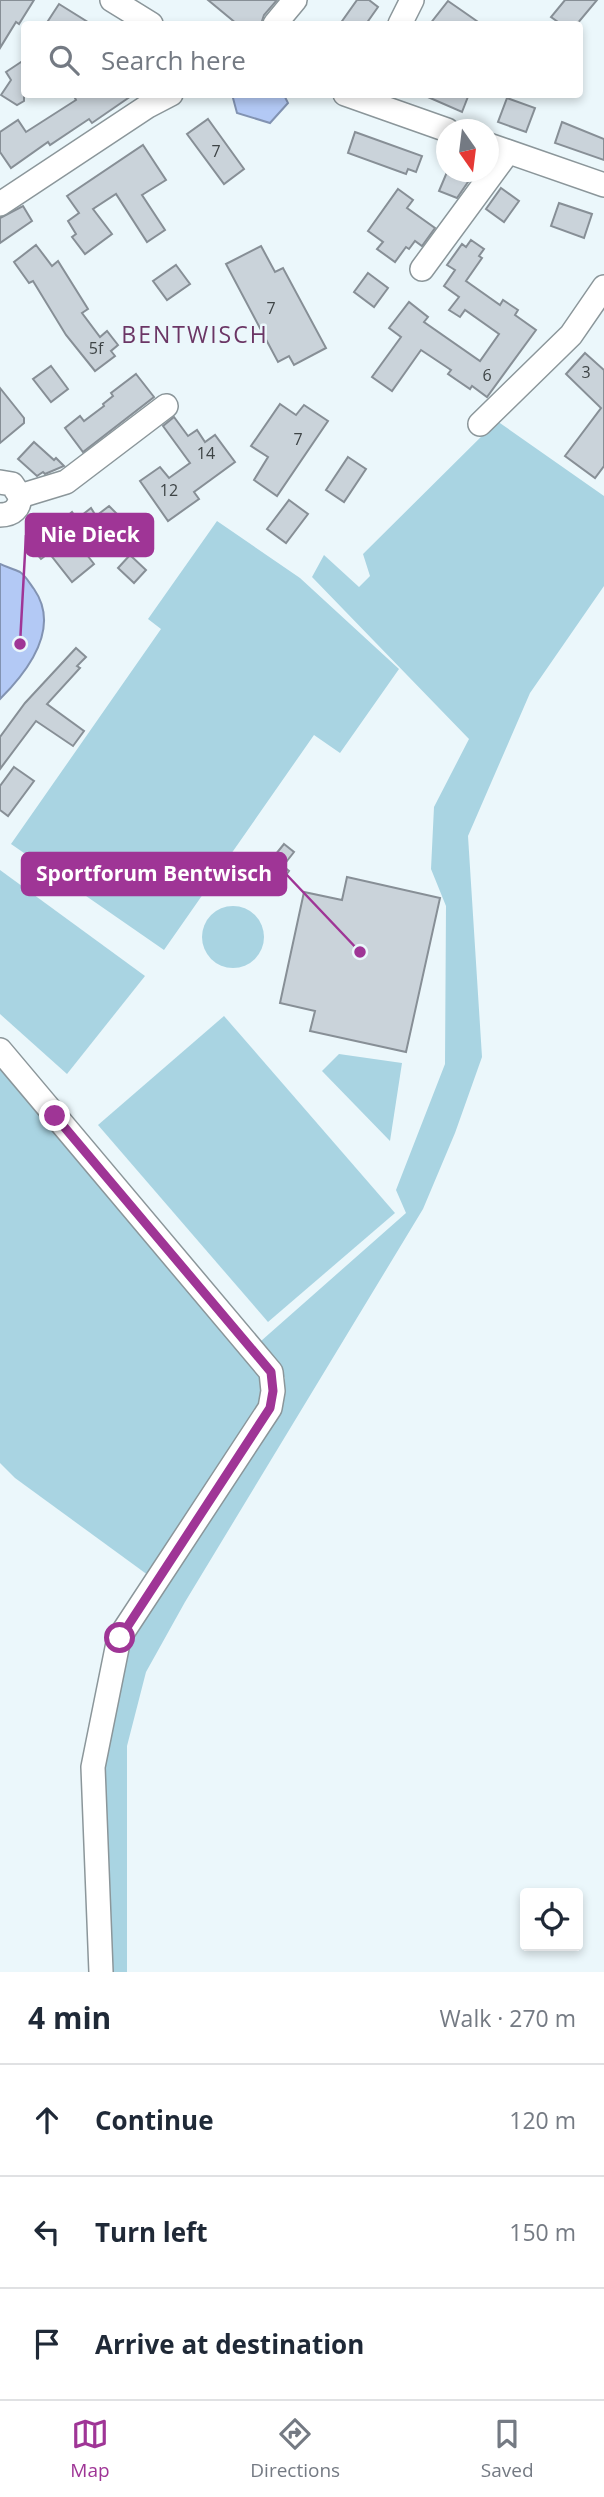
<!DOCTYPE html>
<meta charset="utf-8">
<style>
:root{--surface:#fff;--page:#f2f2f3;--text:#1f2937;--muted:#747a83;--line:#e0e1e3;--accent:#9f3596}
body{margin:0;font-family:"Open Sans",sans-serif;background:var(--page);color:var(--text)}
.controls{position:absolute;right:21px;bottom:21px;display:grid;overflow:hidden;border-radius:7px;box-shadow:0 4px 10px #0003}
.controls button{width:63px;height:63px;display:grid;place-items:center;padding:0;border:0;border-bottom:2px solid var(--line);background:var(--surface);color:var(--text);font:35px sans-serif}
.compass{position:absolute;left:436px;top:119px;width:63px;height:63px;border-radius:50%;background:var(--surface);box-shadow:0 4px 10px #0003;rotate:166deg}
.stop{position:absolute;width:21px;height:21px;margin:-16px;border:5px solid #9f3596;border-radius:50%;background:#fff}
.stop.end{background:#9f3596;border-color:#fff;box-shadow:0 2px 7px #0008}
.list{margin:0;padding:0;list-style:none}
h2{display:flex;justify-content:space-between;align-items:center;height:91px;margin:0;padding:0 28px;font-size:30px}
h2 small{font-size:23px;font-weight:400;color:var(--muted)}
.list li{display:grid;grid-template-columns:46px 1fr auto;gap:21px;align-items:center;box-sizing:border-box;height:112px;padding:0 28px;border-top:2px solid var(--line)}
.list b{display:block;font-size:26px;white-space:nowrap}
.list em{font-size:23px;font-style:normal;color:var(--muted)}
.icon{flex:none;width:38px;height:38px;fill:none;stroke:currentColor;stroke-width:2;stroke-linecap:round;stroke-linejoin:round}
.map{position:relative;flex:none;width:604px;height:1972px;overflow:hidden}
.search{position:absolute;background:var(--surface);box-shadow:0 4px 10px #0003;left:21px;right:21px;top:21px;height:77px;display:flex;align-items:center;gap:18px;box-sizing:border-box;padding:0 24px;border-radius:7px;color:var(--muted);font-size:26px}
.sheet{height:427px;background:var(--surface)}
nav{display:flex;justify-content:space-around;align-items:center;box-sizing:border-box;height:98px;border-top:2px solid var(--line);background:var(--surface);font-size:19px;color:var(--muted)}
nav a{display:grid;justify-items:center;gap:4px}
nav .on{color:var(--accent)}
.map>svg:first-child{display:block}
.green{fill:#a9d4e2}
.water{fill:#b3c9f5;stroke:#8293b2;stroke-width:2}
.building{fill:#cad3da;stroke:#878f96;stroke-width:2}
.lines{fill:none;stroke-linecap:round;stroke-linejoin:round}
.minor-casing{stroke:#8b969a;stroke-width:26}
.minor{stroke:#fff;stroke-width:23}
.route{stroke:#9f3596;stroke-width:9}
.labels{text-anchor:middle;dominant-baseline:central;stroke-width:5;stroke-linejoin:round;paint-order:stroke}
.number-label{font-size:16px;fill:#3e4446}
.quarter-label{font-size:23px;letter-spacing:2px;fill:#6b3665;stroke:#ebf7fb}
.leader{fill:none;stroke:#9f3596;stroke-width:2.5}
.callout-dot{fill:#9f3596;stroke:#ebf7fb;stroke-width:2.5}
.callout{fill:#9f3596;stroke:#9f3596;stroke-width:2.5}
.callout-label{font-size:21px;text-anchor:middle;font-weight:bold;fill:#fff}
</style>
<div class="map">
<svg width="604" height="1972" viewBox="0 0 604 1972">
<rect width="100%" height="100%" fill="#ebf7fb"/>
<g class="green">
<path d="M497 421 604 496V586L530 693 468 836 482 1057 455 1133 423 1209 185 1602 146 1672 127 1746V1972H107L99 1764 124 1643 275 1413 285 1378 261 1341 406 1213 396 1190 445 1064 446 906 431 869 434 807 469 739 312 577 324 555 359 587 370 576 363 554Z"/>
<path d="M217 521 300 578 399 669 340 753 314 735 164 950 11 844 161 629 148 619Z"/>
<path d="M0 870 145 976 67 1074 0 1014Z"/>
<circle cx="233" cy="937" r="31"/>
<path d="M224 1016 395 1213 268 1322 98 1125Z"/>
<path d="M339 1054 402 1063 390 1141 322 1071Z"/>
<path d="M0 1062 262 1370 264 1387 261 1404 152 1578 15 1478 0 1463Z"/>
</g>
<g class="water">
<path d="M234 95H284L288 103 270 123 237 113 233 98Z"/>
<path d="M0 564C6 567 14 569 20 572 26 576 30 584 34 589 61 628 28 671 0 699Z"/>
</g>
<g class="building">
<path d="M0 0H34L19 24 16 22 0 48Z"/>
<path d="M208 0H277L264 15 261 24H237Z"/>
<path d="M357 0H369L378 7 366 24H340Z"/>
<path d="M565 0H597L577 24H561L551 17Z"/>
<path d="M448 1 461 10 481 24H430Z"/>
<path d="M59 4 91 24H46Z"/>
<path d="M24 60V101L17 105 1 95 11 80 6 72Z"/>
<path d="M73 94H134L92 123 89 119 50 145 48 142 11 168 0 152V132L18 120 26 132 76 100Z"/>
<path d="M421 94H469L462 112Z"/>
<path d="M507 98 535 108 526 132 498 122Z"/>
<path d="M208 119 244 169 224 184 187 134Z"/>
<path d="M562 122 604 139V160L555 143Z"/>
<path d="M355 132 422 156 416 172 408 169 406 174 348 153Z"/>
<path d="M143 145 166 180 142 195 165 230 147 242 116 194 93 209 112 234 85 254 72 237 76 234 68 221 79 213 67 196Z"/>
<path d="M447 172 470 179 457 198 439 191Z"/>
<path d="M501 188 519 201 504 222 486 209Z"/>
<path d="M398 189 413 200 407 208 435 228 422 246 415 241 409 249 406 247 395 262 377 249 383 242 368 231Z"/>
<path d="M559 203 592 214 584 238 551 226Z"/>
<path d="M23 206 32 221 0 243V218Z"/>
<path d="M471 240 484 249 479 256 482 258 466 281 500 305 503 300 518 310 515 315 536 330 487 397 472 386 470 389 448 374 451 370 421 350 392 391 372 377 401 337 389 328 409 302 428 317 424 322 480 361 499 334 465 310 460 317 449 310 459 297 444 286 455 270 447 265 462 244 466 247Z"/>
<path d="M36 245 52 266 58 261 88 309 82 313 100 337 107 331 118 345 111 351 115 356 95 371 66 335 33 281 29 283 14 262Z"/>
<path d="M261 246 275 272 283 268 326 348 294 365 289 356 278 362 226 264Z"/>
<path d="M176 265 190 284 167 300 153 281Z"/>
<path d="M368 273 388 288 374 307 354 292Z"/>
<path d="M585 353 604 370V466L595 478 565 456 601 408 566 374Z"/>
<path d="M51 366 68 389 51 402 33 379Z"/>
<path d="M136 374 154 397 83 452 65 428 80 416 84 421 104 406 103 404 113 396 111 393Z"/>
<path d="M0 388 24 418V423L0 443Z"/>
<path d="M280 404 296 415 304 405 328 421 277 496 254 480 268 457 251 446Z"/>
<path d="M174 417 188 436 197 430 205 442 215 435 235 462 194 492 199 499 168 521 140 481 160 467 169 478 190 463 163 426Z"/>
<path d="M34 442 54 460 56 458 64 466 45 474 43 472 37 476 18 459Z"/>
<path d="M348 457 366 469 344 502 326 490Z"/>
<path d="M289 500 308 514 286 543 267 529Z"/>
<path d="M109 506 121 518 124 516 135 530 115 545 99 525 77 542 94 564 72 582 49 553 41 559 31 547 72 512 77 519 91 508 96 516Z"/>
<path d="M130 555 146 570 134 583 118 568Z"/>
<path d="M76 648 86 657 77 666 80 668 47 704 84 731 73 746 36 721 0 769V737L25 703Z"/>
<path d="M14 767 34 781 8 816 0 810V786Z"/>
<path d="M284 844 294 852 283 866 289 871 272 894 254 881Z"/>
<path d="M347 877 440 898 406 1052 310 1031 315 1011 280 1003 304 892 342 900Z"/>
</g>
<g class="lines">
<g class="minor-casing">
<g id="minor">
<path d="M112 0 151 24"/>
<path d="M275 24 295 0"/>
<path d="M400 24 412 0"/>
<path d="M345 94 447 130"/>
<path d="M489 145 604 185"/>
<path d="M0 204 148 106 171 94"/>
<path d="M422 269 508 152"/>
<path d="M480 424 571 335 604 287"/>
<path d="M0 482 12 484 20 496C20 508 13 515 0 515"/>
<path d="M20 496 66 482 166 406"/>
<path d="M0 1050 271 1372 273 1391 270 1408 119 1638 93 1767 101 1972"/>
</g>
</g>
<use href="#minor" class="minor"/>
</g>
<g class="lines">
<path class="route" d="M55 1116 271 1372 273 1391 270 1408 120 1638"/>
</g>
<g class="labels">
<g class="number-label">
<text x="216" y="151">7</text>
<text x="271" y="308">7</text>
<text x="96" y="348">5f</text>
<text x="586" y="372">3</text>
<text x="487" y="375">6</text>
<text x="298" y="439">7</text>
<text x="206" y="453">14</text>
<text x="169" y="490">12</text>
</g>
<g class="quarter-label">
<text x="195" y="334">BENTWISCH</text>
</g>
</g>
<path class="leader" d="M20 644L26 535M360 952L286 874"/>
<g class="callout-dot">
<circle cx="20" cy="644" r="7"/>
<circle cx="360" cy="952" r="7"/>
</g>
<g class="callout">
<rect x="26" y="514" width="127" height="42" rx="7"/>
<rect x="22" y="853" width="264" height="42" rx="7"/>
</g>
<g class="callout-label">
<text x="90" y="542">Nie Dieck</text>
<text x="154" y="881">Sportforum Bentwisch</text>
</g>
</svg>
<div class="controls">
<button><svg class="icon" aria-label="locate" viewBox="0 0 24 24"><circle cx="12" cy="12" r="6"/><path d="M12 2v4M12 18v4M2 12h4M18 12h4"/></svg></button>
</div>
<svg class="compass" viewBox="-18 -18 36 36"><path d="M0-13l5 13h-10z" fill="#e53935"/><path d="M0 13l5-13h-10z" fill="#747a83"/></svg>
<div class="stop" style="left:120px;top:1638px"></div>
<div class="stop end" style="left:55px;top:1116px"></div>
<div class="search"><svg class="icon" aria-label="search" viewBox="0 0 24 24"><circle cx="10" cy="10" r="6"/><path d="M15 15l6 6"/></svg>Search here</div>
</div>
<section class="sheet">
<h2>4 min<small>Walk · 270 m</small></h2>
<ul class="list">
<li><svg class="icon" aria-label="ahead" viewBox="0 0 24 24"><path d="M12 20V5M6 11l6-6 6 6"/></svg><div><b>Continue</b></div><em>120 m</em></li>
<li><svg class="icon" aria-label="left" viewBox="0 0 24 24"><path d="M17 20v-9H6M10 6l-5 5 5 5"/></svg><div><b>Turn left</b></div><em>150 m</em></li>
<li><svg class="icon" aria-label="arrive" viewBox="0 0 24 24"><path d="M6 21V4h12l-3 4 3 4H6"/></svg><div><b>Arrive at destination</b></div></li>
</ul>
</section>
<nav>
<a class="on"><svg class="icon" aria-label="map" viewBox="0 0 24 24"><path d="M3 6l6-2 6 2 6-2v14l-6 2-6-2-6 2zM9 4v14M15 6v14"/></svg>Map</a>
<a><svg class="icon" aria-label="directions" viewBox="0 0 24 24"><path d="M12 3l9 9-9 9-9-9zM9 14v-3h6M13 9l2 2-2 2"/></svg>Directions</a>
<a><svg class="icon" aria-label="saved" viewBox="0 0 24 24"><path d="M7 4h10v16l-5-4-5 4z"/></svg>Saved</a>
</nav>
